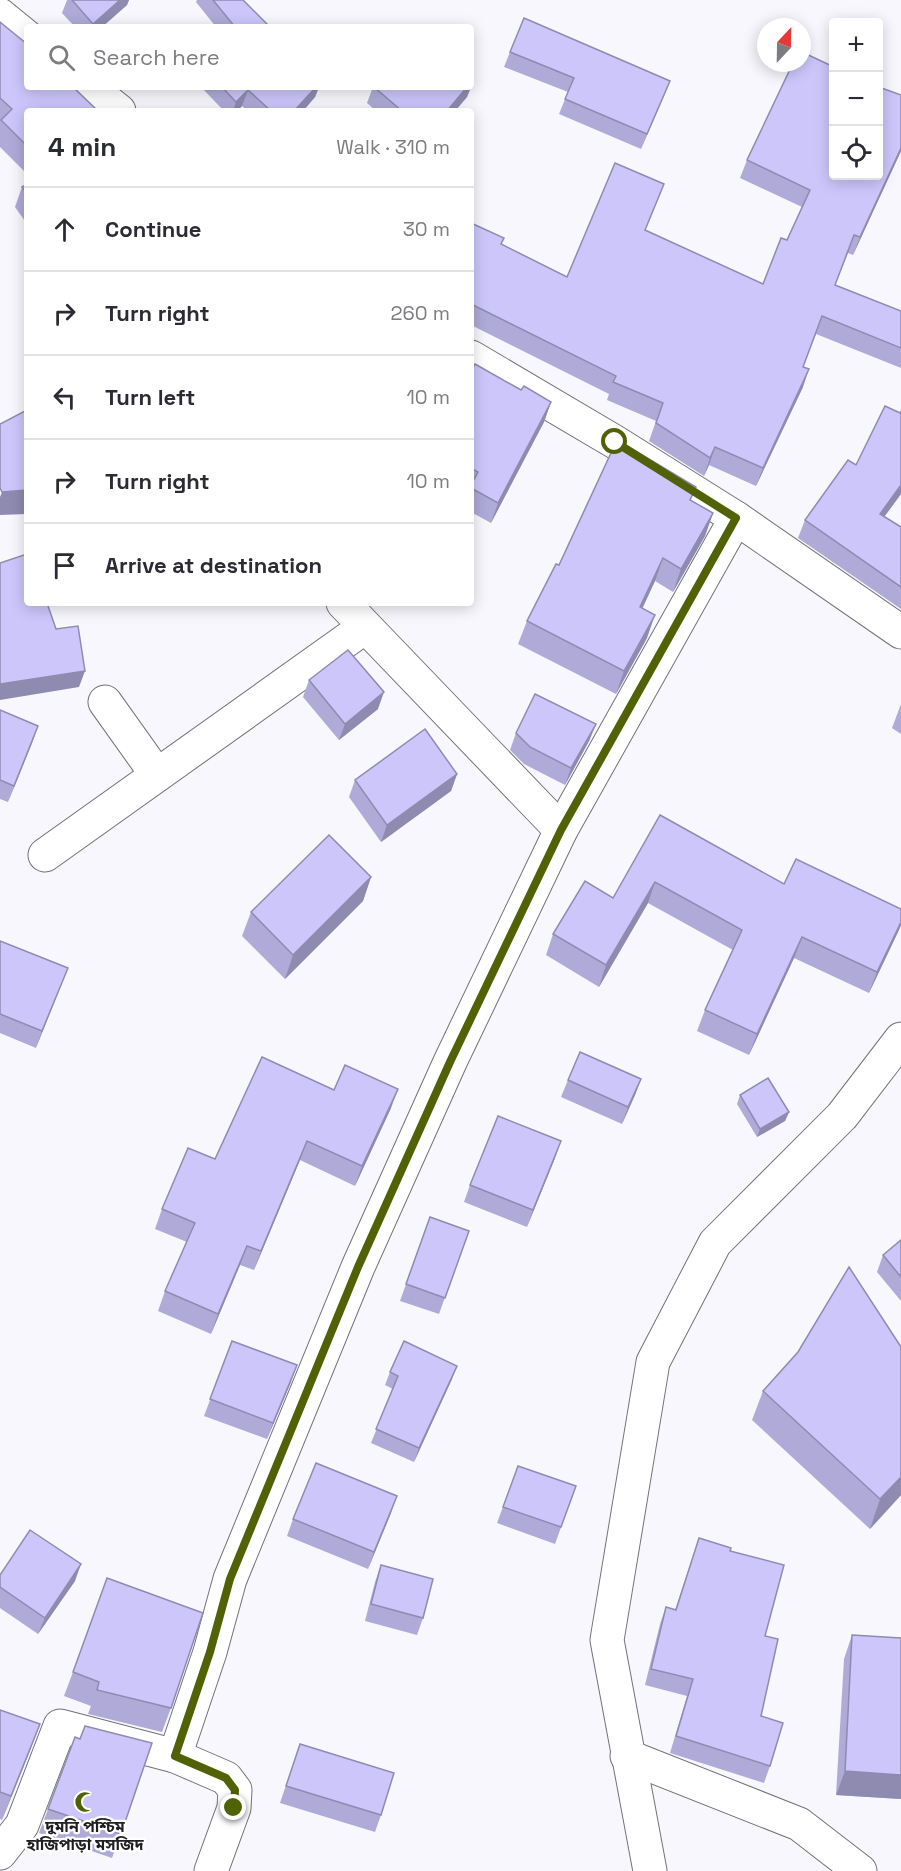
<!DOCTYPE html>
<meta charset="utf-8">
<style>
:root{--surface:#fff;--page:#f7f7f7;--text:#2b2b33;--muted:#7c7c81;--line:#e1e1e2}
body{margin:0;font-family:"Space Grotesk","Noto Sans Bengali",sans-serif;background:var(--page);color:var(--text)}
.controls{position:absolute;right:18px;top:18px;display:grid;overflow:hidden;border-radius:6px;box-shadow:0 3px 15px #0003}
.controls button{width:54px;height:54px;display:grid;place-items:center;padding:0;border:0;border-bottom:2px solid var(--line);background:var(--surface);color:var(--text);font:30px sans-serif}
.compass{position:absolute;left:757px;top:18px;width:54px;height:54px;border-radius:50%;background:var(--surface);box-shadow:0 3px 15px #0003;rotate:22deg}
.stop{position:absolute;width:18px;height:18px;margin:-14px;border:4px solid #506106;border-radius:50%;background:#fff}
.stop.end{background:#506106;border-color:#fff;box-shadow:0 2px 6px #0008}
.list{margin:0;padding:0;list-style:none}
h2{display:flex;justify-content:space-between;align-items:center;height:78px;margin:0;padding:0 24px;font-size:26px}
h2 small{font-size:20px;font-weight:400;color:var(--muted)}
.list li{display:grid;grid-template-columns:39px 1fr auto;gap:18px;align-items:center;box-sizing:border-box;height:84px;padding:0 24px;border-top:2px solid var(--line)}
.list b{display:block;font-size:22px;white-space:nowrap}
.list em{font-size:20px;font-style:normal;color:var(--muted)}
.icon{flex:none;width:33px;height:33px;fill:none;stroke:currentColor;stroke-width:2;stroke-linecap:round;stroke-linejoin:round}
.map{position:relative;flex:none;width:901px;height:1871px;overflow:hidden}
.search{position:absolute;background:var(--surface);box-shadow:0 3px 15px #0003;left:24px;top:24px;width:450px;height:66px;display:flex;align-items:center;gap:15px;box-sizing:border-box;padding:0 21px;border-radius:6px;color:var(--muted);font-size:22px}
.panel{position:absolute;background:var(--surface);box-shadow:0 3px 15px #0003;left:24px;top:108px;width:450px;height:498px;border-radius:6px}
.map>svg:first-child{display:block}
.lines{fill:none;stroke-linecap:round;stroke-linejoin:round}
.minor-casing{stroke:#727277;stroke-width:35}
.minor{stroke:#fff;stroke-width:33}
.wall{fill:#afaad8}
.shaded-wall{fill:#8f8bb0}
.building{fill:#ccc6fb;stroke:#8f8bb0;stroke-width:1.5}
.route{stroke:#506106;stroke-width:8}
.labels{text-anchor:middle;dominant-baseline:central;stroke-width:4.5;stroke-linejoin:round;paint-order:stroke}
.poi-label{font-size:16px;font-weight:bold;fill:#1f1f21;stroke:#fff}
</style>
<div class="map">
<svg width="901" height="1871" viewBox="0 0 901 1871">
<rect width="100%" height="100%" fill="#f7f7fd"/>
<g class="lines">
<g class="minor-casing">
<g id="minor">
<path d="M0 15 27 37"/>
<path d="M89 87 119 111"/>
<path d="M471 357 615 442 736 518 901 632"/>
<path d="M343 603 561 830"/>
<path d="M105 702 157 775"/>
<path d="M45 855 365 627"/>
<path d="M175 1756 210 1652 230 1579 358 1267 450 1062 561 830 736 518"/>
<path d="M627 1756 799 1824 860 1871"/>
<path d="M0 1853 22 1825 60 1726 175 1756 226 1778 235 1790 234 1808 211 1871"/>
<path d="M650 1871 607 1640 653 1362 715 1243 842 1116 901 1039"/>
</g>
</g>
<use href="#minor" class="minor"/>
</g>
<g class="wall">
<path d="M67 0H129L127 5 102 27H75L62 13Z"/>
<path d="M197 0H243L270 27H216L196 2Z"/>
<path d="M0 22 27 111V174L0 147Z"/>
<path d="M510 52 670 81 641 149 559 114 568 92 504 67Z"/>
<path d="M201 87H319L315 97 303 111H248L242 106 237 111H224Z"/>
<path d="M373 87H471L467 97 455 111H376L367 103Z"/>
<path d="M901 95V151L853 255 848 253 835 285 901 311V368L816 334 803 367V387L756 486 709 465 704 476 649 441 656 421 607 400 609 394 471 325V223L502 244 567 277 657 202 645 231 763 284 787 240 802 207 740 178 747 160 834 176Z"/>
<path d="M27 184V224L15 207 22 187Z"/>
<path d="M471 366 521 390 551 402 544 422 491 523 471 512Z"/>
<path d="M901 411V494L884 517 901 527V609L798 538 805 520 856 465Z"/>
<path d="M691 501 713 513 705 536 673 592 655 581 642 608 647 638 616 694 518 644 527 621 559 565Z"/>
<path d="M309 680 378 709 339 740 303 697Z"/>
<path d="M901 704V734L892 728Z"/>
<path d="M0 710 32 743 8 802 0 799Z"/>
<path d="M596 724 589 741 565 785 524 764 510 750 516 733Z"/>
<path d="M457 774 451 791 381 842 349 797 355 780Z"/>
<path d="M660 815 784 884 901 909V925L898 932 869 993 794 958 749 1055 697 1031 705 1010 733 950 648 903 599 987 546 955 553 934 613 898Z"/>
<path d="M371 877 363 901 285 979 242 936 251 912Z"/>
<path d="M0 941 61 985 36 1048 0 1033Z"/>
<path d="M641 1079 635 1095 622 1124 561 1097 568 1080Z"/>
<path d="M334 1090 391 1108 355 1186 300 1160 254 1270 240 1265 211 1334 158 1311 165 1291 187 1242 155 1229 162 1209 215 1159Z"/>
<path d="M740 1095 789 1112 785 1121 757 1137 737 1104Z"/>
<path d="M555 1158 527 1227 464 1202 470 1185Z"/>
<path d="M430 1217 469 1231 439 1314 400 1301Z"/>
<path d="M901 1240V1301L877 1272 883 1255Z"/>
<path d="M232 1341 291 1382 267 1439 204 1416Z"/>
<path d="M798 1352 901 1495 870 1529 752 1420 763 1391Z"/>
<path d="M390 1372 452 1379 414 1462 371 1443 393 1389 385 1385Z"/>
<path d="M518 1466 576 1486 555 1544 497 1523Z"/>
<path d="M391 1513 368 1569 287 1536 293 1519Z"/>
<path d="M699 1538 730 1551 765 1636 761 1716 770 1766 764 1783 670 1753 687 1696 645 1685 660 1624 666 1607 675 1610Z"/>
<path d="M381 1565 423 1618 417 1635 365 1621 375 1582Z"/>
<path d="M0 1575 75 1581 38 1634 0 1608Z"/>
<path d="M852 1635 901 1638V1799L836 1795 844 1659Z"/>
<path d="M73 1672 171 1708 162 1732 88 1714 91 1706 64 1696Z"/>
<path d="M0 1710 31 1748 2 1820 0 1819Z"/>
<path d="M300 1744 381 1815 375 1832 280 1803Z"/>
<path d="M48 1809 121 1834 112 1858 39 1833Z"/>
</g>
<g class="shaded-wall">
<path d="M120 0H129L127 5 102 27H92L93 24Z"/>
<path d="M670 81 664 96 641 149 647 134Z"/>
<path d="M316 87H319L315 97 303 111H294Z"/>
<path d="M467 87H471L467 97 455 111H447Z"/>
<path d="M248 90 242 106 237 111H233L236 102Z"/>
<path d="M901 148V151L853 255 860 237Z"/>
<path d="M809 369 803 387 756 486 763 468Z"/>
<path d="M551 402 544 422 491 523 498 503Z"/>
<path d="M715 447 709 465 704 476 710 458Z"/>
<path d="M901 485V494L873 532 880 514Z"/>
<path d="M27 490V514L0 515V497L2 492Z"/>
<path d="M713 513 705 536 673 592 681 569Z"/>
<path d="M663 558 655 581 632 631 640 607Z"/>
<path d="M655 615 647 638 616 694 624 671Z"/>
<path d="M85 671 79 687 0 700V684Z"/>
<path d="M384 692 378 709 339 740 345 724Z"/>
<path d="M596 724 589 741 565 785 571 768Z"/>
<path d="M38 726 32 743 8 802 14 786Z"/>
<path d="M457 774 451 791 381 842 387 825Z"/>
<path d="M371 877 363 901 285 979 293 955Z"/>
<path d="M655 882 648 903 599 987 606 965Z"/>
<path d="M901 922V925L898 932 869 993 877 972Z"/>
<path d="M802 937 794 958 749 1055 757 1034Z"/>
<path d="M68 968 61 985 36 1048 42 1031Z"/>
<path d="M641 1079 635 1095 622 1124 628 1107Z"/>
<path d="M398 1089 391 1108 355 1186 362 1166Z"/>
<path d="M789 1112 785 1121 757 1137 760 1129Z"/>
<path d="M307 1141 300 1160 254 1270 261 1251Z"/>
<path d="M561 1141 555 1158 527 1227 533 1210Z"/>
<path d="M247 1246 240 1265 211 1334 218 1314Z"/>
<path d="M297 1365 291 1382 267 1439 273 1423Z"/>
<path d="M457 1366 452 1379 414 1462 419 1448Z"/>
<path d="M901 1477V1495L870 1529 880 1499Z"/>
<path d="M397 1496 391 1513 368 1569 374 1552Z"/>
<path d="M81 1564 75 1581 38 1634 45 1618Z"/>
<path d="M40 1724 31 1748 2 1820 11 1796Z"/>
<path d="M845 1771 901 1775V1799L836 1795Z"/>
</g>
<g class="building">
<path d="M72 0H120L93 24Z"/>
<path d="M213 0H243L270 27H235Z"/>
<path d="M524 18 670 81 647 134 565 99 574 78 510 52Z"/>
<path d="M0 22 27 44V87H73L98 111H27V146L1 120 12 109 0 98Z"/>
<path d="M802 52 834 67V176H879V87L901 95V148L860 237 854 235 835 285 901 311V348L822 316 803 367 809 369 763 468 715 447 710 458 656 423 663 403 613 382 616 376 471 304V223L504 238 501 244 567 277 615 163 664 184 645 230 763 284 781 238 787 240 810 190 747 160 793 63H802Z"/>
<path d="M222 87H316L294 111H271L248 90 236 102Z"/>
<path d="M374 87H467L447 111H402Z"/>
<path d="M27 184V194L22 187Z"/>
<path d="M475 364 521 390 524 386 551 402 498 503 471 488V485L478 472 471 468V366L473 367Z"/>
<path d="M885 406 900 413 901 411V485L880 514 901 527V587L805 520 848 460 856 465Z"/>
<path d="M27 410V490L2 492 0 488V424Z"/>
<path d="M617 440 696 487 690 500 713 513 681 569 663 558 640 607 655 615 624 671 527 621 556 564 559 565Z"/>
<path d="M27 554V603H47L56 629 78 626 85 671 0 684V563Z"/>
<path d="M348 650 384 692 345 724 309 680Z"/>
<path d="M535 694 596 724 571 768 530 747 516 733Z"/>
<path d="M0 710 38 726 14 786 0 780Z"/>
<path d="M425 729 457 774 387 825 355 780Z"/>
<path d="M660 815 784 884 796 859 901 909V922L877 972 802 937 757 1034 705 1010 742 930 655 882 606 965 553 934 585 881 613 898Z"/>
<path d="M329 835 371 877 293 955 251 912Z"/>
<path d="M0 941 68 968 42 1031 0 1014Z"/>
<path d="M580 1052 641 1079 628 1107 568 1080Z"/>
<path d="M262 1057 334 1090 345 1065 398 1089 362 1166 307 1141 261 1251 247 1246 218 1314 165 1291 195 1223 162 1209 188 1148 215 1159Z"/>
<path d="M768 1078 789 1112 760 1129 740 1095Z"/>
<path d="M498 1116 561 1141 533 1210 470 1185Z"/>
<path d="M430 1217 469 1231 445 1298 406 1284Z"/>
<path d="M901 1240V1277L883 1255Z"/>
<path d="M849 1267 901 1347V1477L880 1499 763 1391 798 1352Z"/>
<path d="M232 1341 297 1365 273 1423 210 1399Z"/>
<path d="M404 1341 457 1366 419 1448 376 1429 398 1376 390 1372Z"/>
<path d="M316 1463 397 1496 374 1552 293 1519Z"/>
<path d="M518 1466 576 1486 561 1527 503 1507Z"/>
<path d="M30 1530 81 1564 45 1618 0 1587V1575Z"/>
<path d="M699 1538 731 1548 730 1551 784 1565 765 1636 778 1639 761 1716 783 1723 770 1766 676 1736 693 1679 651 1669 666 1607 676 1610Z"/>
<path d="M381 1565 433 1579 423 1618 371 1604Z"/>
<path d="M107 1578 203 1613 171 1708 97 1690 99 1682 73 1672Z"/>
<path d="M852 1635 901 1638V1775L845 1771Z"/>
<path d="M0 1710 40 1724 11 1796 0 1792Z"/>
<path d="M85 1726 152 1743 121 1834 48 1809 75 1737 80 1739Z"/>
<path d="M300 1744 394 1773 381 1815 286 1786Z"/>
</g>
<g class="lines">
<path class="route" d="M234 1808 235 1790 226 1778 175 1756 210 1652 230 1579 358 1267 450 1062 561 830 736 518 615 442"/>
</g>
<defs>
<g id="mosque-bare" transform="scale(1.62)"><path d="M3.5-4.9A6 6 0 1 0 3.5 4.9A5 5 0 1 1 3.5-4.9Z" fill="#506106" stroke="#fff" stroke-width="2.5" paint-order="stroke"/></g>
</defs>
<g fill-rule="evenodd">
<use href="#mosque-bare" x="85" y="1802"/>
</g>
<g class="labels">
<g class="poi-label">
<text x="85" y="1826">দুমনি পশ্চিম<tspan x="85" dy="18">হাজিপাড়া মসজিদ</tspan></text>
</g>
</g>
</svg>
<div class="controls">
<button>+</button>
<button>−</button>
<button><svg class="icon" aria-label="locate" viewBox="0 0 24 24"><circle cx="12" cy="12" r="6"/><path d="M12 2v4M12 18v4M2 12h4M18 12h4"/></svg></button>
</div>
<svg class="compass" viewBox="-18 -18 36 36"><path d="M0-13l5 13h-10z" fill="#e53935"/><path d="M0 13l5-13h-10z" fill="#7c7c81"/></svg>
<div class="stop" style="left:615px;top:442px"></div>
<div class="stop end" style="left:234px;top:1808px"></div>
<div class="search"><svg class="icon" aria-label="search" viewBox="0 0 24 24"><circle cx="10" cy="10" r="6"/><path d="M15 15l6 6"/></svg>Search here</div>
<section class="panel">
<h2>4 min<small>Walk · 310 m</small></h2>
<ul class="list">
<li><svg class="icon" aria-label="ahead" viewBox="0 0 24 24"><path d="M12 20V5M6 11l6-6 6 6"/></svg><div><b>Continue</b></div><em>30 m</em></li>
<li><svg class="icon" aria-label="right" viewBox="0 0 24 24"><path d="M7 20v-9h11M14 6l5 5-5 5"/></svg><div><b>Turn right</b></div><em>260 m</em></li>
<li><svg class="icon" aria-label="left" viewBox="0 0 24 24"><path d="M17 20v-9H6M10 6l-5 5 5 5"/></svg><div><b>Turn left</b></div><em>10 m</em></li>
<li><svg class="icon" aria-label="right" viewBox="0 0 24 24"><path d="M7 20v-9h11M14 6l5 5-5 5"/></svg><div><b>Turn right</b></div><em>10 m</em></li>
<li><svg class="icon" aria-label="arrive" viewBox="0 0 24 24"><path d="M6 21V4h12l-3 4 3 4H6"/></svg><div><b>Arrive at destination</b></div></li>
</ul>
</section>
</div>
